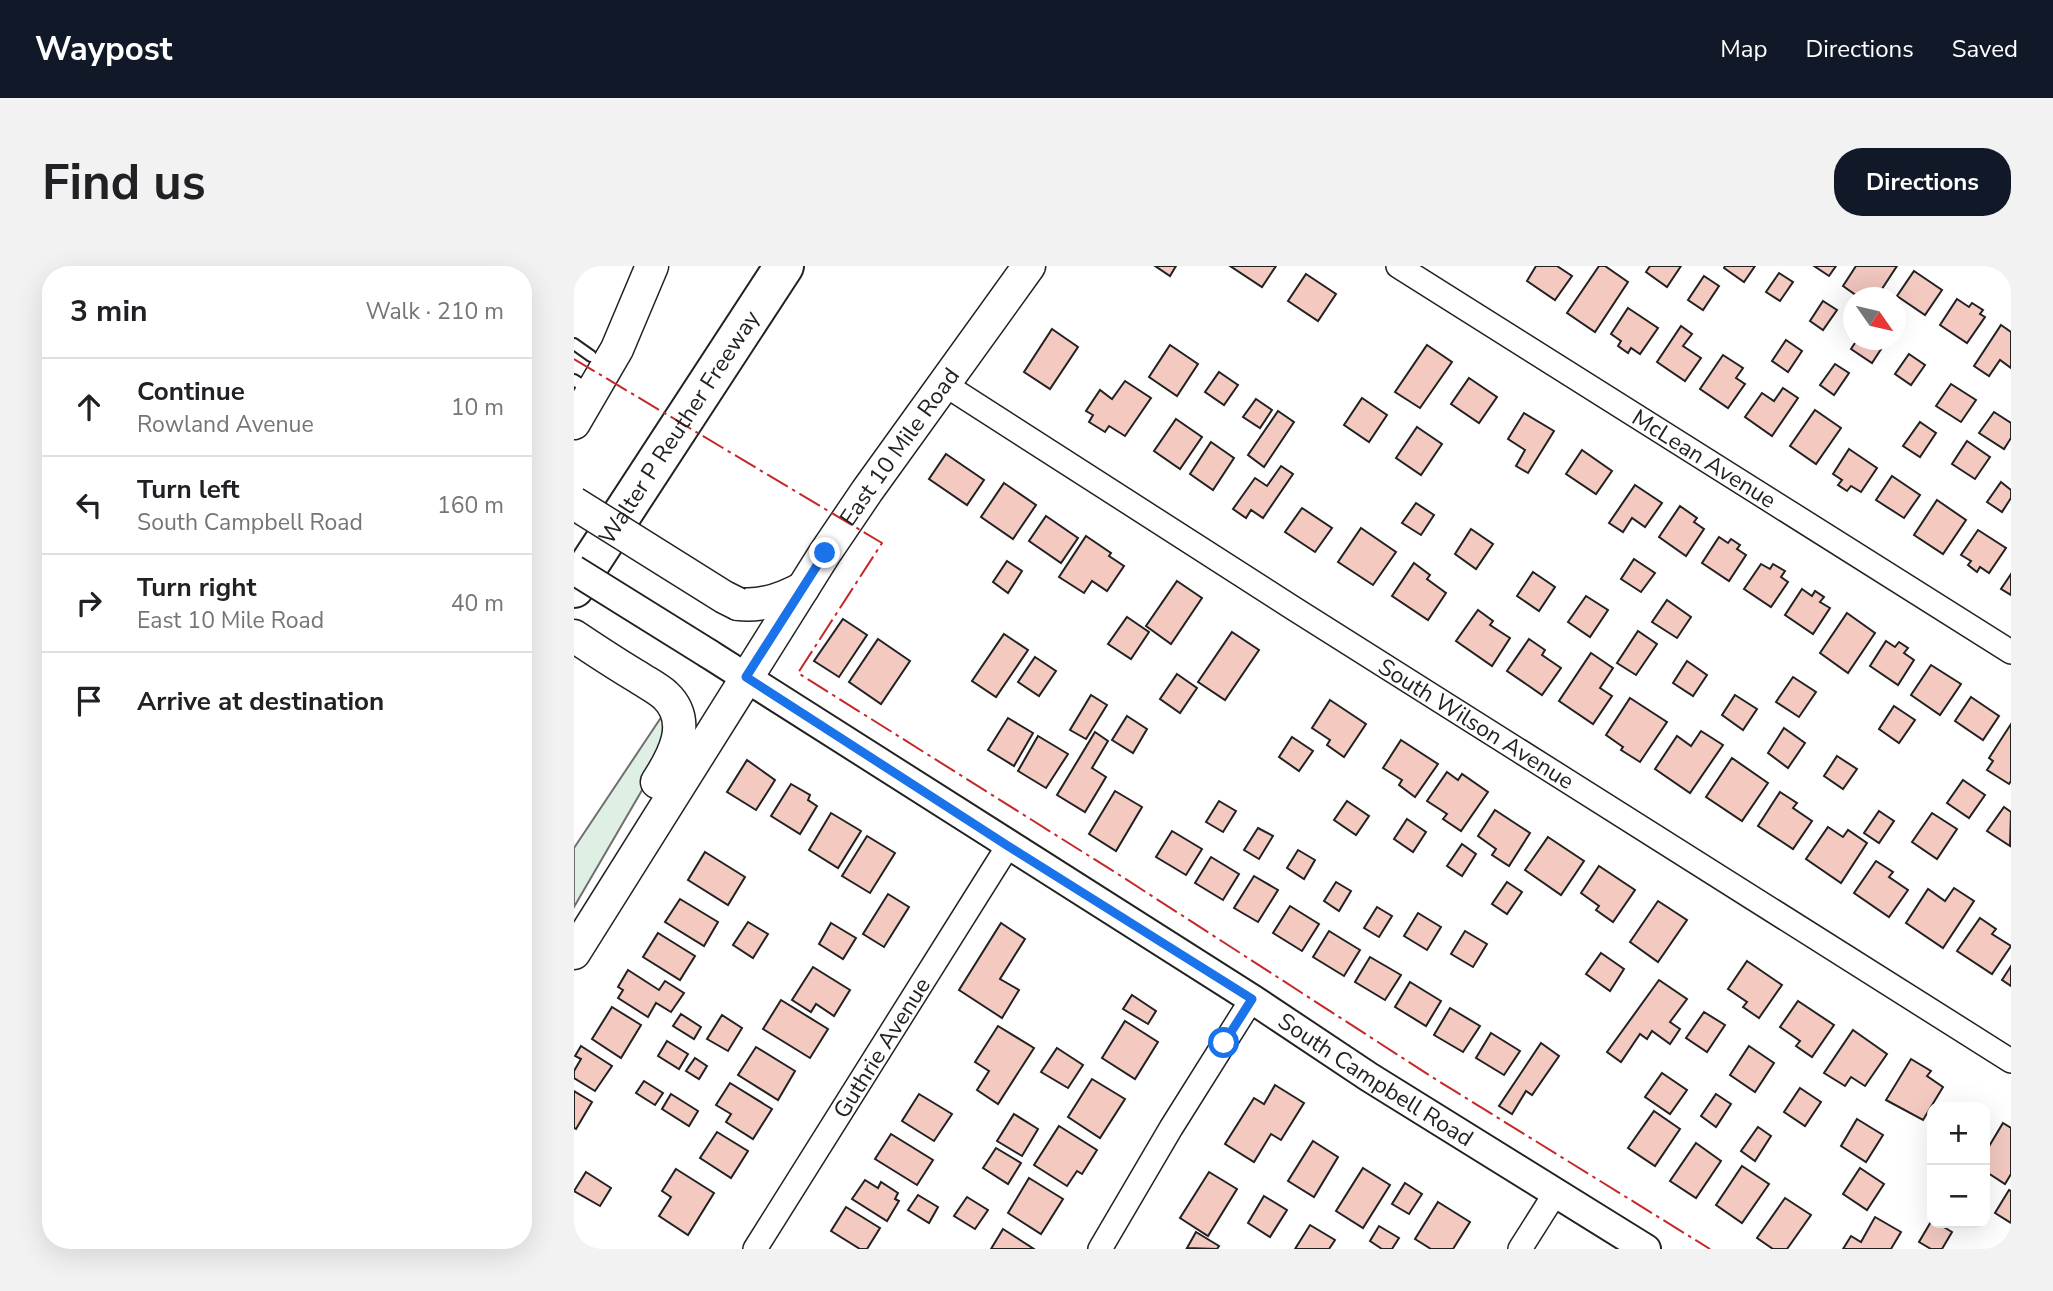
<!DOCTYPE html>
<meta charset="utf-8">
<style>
:root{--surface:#fff;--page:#f2f2f2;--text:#202124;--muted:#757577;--line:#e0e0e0;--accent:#111827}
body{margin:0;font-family:"Nunito Sans",sans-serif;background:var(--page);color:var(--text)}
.controls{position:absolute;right:21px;bottom:21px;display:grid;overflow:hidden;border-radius:14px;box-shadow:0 7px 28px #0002}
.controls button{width:63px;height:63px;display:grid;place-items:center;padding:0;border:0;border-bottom:2px solid var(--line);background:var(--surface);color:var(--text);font:35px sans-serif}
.compass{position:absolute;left:1269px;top:21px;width:63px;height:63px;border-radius:50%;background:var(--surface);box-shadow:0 7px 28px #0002;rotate:124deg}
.stop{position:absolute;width:21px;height:21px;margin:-16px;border:5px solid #1a73e8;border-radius:50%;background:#fff}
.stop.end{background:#1a73e8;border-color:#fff;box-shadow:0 2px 7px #0008}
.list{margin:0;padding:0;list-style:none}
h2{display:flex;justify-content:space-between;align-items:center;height:91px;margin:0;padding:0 28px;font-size:30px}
h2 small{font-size:23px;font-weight:400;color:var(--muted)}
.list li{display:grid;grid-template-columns:46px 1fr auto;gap:21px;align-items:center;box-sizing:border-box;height:98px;padding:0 28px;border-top:2px solid var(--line)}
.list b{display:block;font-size:26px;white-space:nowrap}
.list p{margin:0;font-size:23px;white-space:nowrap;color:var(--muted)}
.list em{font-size:23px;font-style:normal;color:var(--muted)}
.icon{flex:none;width:38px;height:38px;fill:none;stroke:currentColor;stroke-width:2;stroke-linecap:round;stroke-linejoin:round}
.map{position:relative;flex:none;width:1437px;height:983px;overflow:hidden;border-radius:28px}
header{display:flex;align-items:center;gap:42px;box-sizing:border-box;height:98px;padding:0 35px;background:var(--accent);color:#fff}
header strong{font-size:33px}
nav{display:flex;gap:38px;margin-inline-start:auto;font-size:24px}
.intro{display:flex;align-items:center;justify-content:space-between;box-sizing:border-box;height:168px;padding:0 42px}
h1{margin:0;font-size:49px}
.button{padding:18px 32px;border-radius:28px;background:var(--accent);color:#fff;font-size:24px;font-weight:700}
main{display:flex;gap:42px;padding:0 42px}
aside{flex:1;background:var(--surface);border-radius:28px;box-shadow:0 7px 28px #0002}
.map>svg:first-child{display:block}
.green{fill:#e0efe3;stroke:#6f6f6f;stroke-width:2}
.building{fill:#f3c9c0;stroke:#222;stroke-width:2}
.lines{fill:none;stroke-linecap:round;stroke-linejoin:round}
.service-casing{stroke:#222;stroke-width:14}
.minor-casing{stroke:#222;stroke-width:26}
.tertiary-casing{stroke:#222;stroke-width:32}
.secondary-casing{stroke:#222;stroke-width:35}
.motorway-casing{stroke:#222;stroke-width:42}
.service{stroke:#fff;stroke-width:10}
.minor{stroke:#fff;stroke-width:23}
.tertiary{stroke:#fff;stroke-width:28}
.secondary{stroke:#fff;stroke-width:32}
.motorway{stroke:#fff;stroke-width:38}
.tertiary-bridge-casing{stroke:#222;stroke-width:32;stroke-linecap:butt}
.secondary-bridge-casing{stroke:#222;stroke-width:35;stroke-linecap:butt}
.tertiary-bridge{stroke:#fff;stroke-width:28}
.secondary-bridge{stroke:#fff;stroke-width:32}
.power{stroke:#c62828;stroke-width:2;stroke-dasharray:24 5 3.5 5;stroke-linecap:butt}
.route{stroke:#1a73e8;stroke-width:9}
.labels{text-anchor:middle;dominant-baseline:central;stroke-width:5;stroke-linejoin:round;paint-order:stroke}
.street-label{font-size:23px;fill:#222;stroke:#fff}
</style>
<header>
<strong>Waypost</strong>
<nav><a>Map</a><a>Directions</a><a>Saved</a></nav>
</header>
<div class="intro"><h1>Find us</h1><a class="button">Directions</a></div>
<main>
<aside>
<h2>3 min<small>Walk · 210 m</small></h2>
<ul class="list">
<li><svg class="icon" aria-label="ahead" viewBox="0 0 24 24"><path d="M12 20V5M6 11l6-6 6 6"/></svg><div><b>Continue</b><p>Rowland Avenue</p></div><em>10 m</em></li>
<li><svg class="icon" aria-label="left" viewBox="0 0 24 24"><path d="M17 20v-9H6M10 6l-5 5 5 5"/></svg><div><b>Turn left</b><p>South Campbell Road</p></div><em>160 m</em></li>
<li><svg class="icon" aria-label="right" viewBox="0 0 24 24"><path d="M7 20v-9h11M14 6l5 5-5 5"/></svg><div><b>Turn right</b><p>East 10 Mile Road</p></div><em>40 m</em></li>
<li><svg class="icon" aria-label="arrive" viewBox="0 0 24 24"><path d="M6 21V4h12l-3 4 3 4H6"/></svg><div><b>Arrive at destination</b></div></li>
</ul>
</aside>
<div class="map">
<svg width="1437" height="983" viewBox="0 0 1437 983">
<rect width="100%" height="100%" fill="#fff"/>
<path class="green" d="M90 447 92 483 0 641V582Z"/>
<g class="building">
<path d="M581 0H602L596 10Z"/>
<path d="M656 0H702L688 21Z"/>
<path d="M962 0H983L998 10 981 34 953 15Z"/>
<path d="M1025 0H1031L1054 16 1021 66 993 47Z"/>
<path d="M1076 0H1107L1093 21 1072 6Z"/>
<path d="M1151 0H1181L1170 16 1150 2Z"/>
<path d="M1240 0H1262L1255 10Z"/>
<path d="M1282 0H1323L1302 32H1286L1269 20Z"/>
<path d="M1340 5 1368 24 1351 49 1323 30Z"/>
<path d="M1205 7 1219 16 1206 35 1192 26Z"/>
<path d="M732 8 762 28 744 55 714 35Z"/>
<path d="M1130 10 1145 20 1129 44 1114 34Z"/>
<path d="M1383 33 1395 41 1398 37 1409 44 1406 48 1411 51 1393 77 1366 59Z"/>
<path d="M1249 35 1263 44 1249 64 1236 55Z"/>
<path d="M1054 42 1084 62 1066 88 1057 82 1054 87 1044 80 1047 75 1037 68Z"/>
<path d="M1427 59 1437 66V102L1426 94 1415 110 1400 100Z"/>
<path d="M1107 60 1118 68 1109 80 1127 92 1111 115 1083 96Z"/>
<path d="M478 63 504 81 476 123 450 106Z"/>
<path d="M1212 74 1228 85 1214 106 1198 95Z"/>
<path d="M1283 74H1306L1311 77 1298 97 1277 83Z"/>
<path d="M596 79 624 98 603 130 575 111Z"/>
<path d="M853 79 878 96 846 142 821 126Z"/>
<path d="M1335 88 1351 99 1337 119 1321 108Z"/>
<path d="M1149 89 1169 102 1162 112 1171 118 1154 142 1126 123Z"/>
<path d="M1261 98 1275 107 1260 129 1246 119Z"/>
<path d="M645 106 664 119 650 139 631 126Z"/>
<path d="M895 112 923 131 905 157 877 138Z"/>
<path d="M551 115 577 132 551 170 535 160 531 166 515 156 519 149 512 145 526 124 538 133Z"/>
<path d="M1377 118 1402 134 1387 156 1362 140Z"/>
<path d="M1209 122 1224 132 1198 170 1171 151 1188 127 1200 135Z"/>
<path d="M788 132 813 149 795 176 770 159Z"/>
<path d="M682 133 698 144 686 162 669 151Z"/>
<path d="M1241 144 1267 162 1242 198 1216 180Z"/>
<path d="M704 145 720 156 690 201 674 189Z"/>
<path d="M1420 146 1437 157V172L1430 183 1405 167Z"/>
<path d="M950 147 980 165 954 207 942 200 951 184 934 173Z"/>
<path d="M602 153 628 171 606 203 580 185Z"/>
<path d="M1346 156 1362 167 1346 191 1329 180Z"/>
<path d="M843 161 868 178 847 209 822 192Z"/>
<path d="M1393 175 1416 191 1401 213 1378 198Z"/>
<path d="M637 176 660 192 639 224 616 208Z"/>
<path d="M1275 183 1303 202 1287 226 1277 220 1273 225 1264 219 1268 214 1259 208Z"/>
<path d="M1008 184 1038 205 1022 228 992 208Z"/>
<path d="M372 188 410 214 393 239 355 213Z"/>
<path d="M707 200 719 208 689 252 677 244 672 252 659 243 681 212 693 220Z"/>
<path d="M1318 210 1346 229 1330 252 1302 234Z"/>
<path d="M1427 216 1437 224V232L1428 246 1413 236Z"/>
<path d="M430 217 462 239 439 273 407 251Z"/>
<path d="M1061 219 1088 237 1071 261 1058 252 1049 266 1035 257Z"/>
<path d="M1363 234 1392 254 1369 288 1340 269Z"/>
<path d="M842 237 860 249 847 269 828 257Z"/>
<path d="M1106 240 1123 252 1120 256 1130 263 1112 290 1085 271Z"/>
<path d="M728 242 758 262 741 286 711 266Z"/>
<path d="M472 250 504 272 487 297 455 275Z"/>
<path d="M787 262 822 286 799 319 764 296Z"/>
<path d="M897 263 919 278 902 303 881 288Z"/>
<path d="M1404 264 1432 282 1415 307 1406 301 1403 306 1394 299 1397 295 1387 289Z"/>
<path d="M512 270 537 287 535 290 550 300 533 325 518 315 510 327 485 311Z"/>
<path d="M1145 271 1154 277 1157 273 1166 279 1163 283 1172 289 1155 315 1128 297Z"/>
<path d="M1060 293 1081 307 1067 326 1047 313Z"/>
<path d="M433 295 448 305 434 327 419 316Z"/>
<path d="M840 297 856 309 853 313 872 327 854 354 818 330Z"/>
<path d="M1187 298 1196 303 1199 298 1211 305 1207 311 1214 316 1197 341 1170 323Z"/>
<path d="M959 306 981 321 965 345 943 330Z"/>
<path d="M1437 308V329L1427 323Z"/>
<path d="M603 315 628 332 597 378 572 360Z"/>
<path d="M1228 323 1238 330 1241 325 1250 331 1246 336 1256 342 1239 368 1211 349Z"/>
<path d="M1012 330 1034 344 1016 371 994 356Z"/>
<path d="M1093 334 1117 351 1103 372 1078 356Z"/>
<path d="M904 344 919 355 916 359 936 372 918 400 882 375Z"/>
<path d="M1273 347 1301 367 1274 407 1246 387Z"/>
<path d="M553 351 575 366 557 393 534 378Z"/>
<path d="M269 353 293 369 265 411 240 395Z"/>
<path d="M1064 365 1083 378 1062 409 1043 397Z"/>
<path d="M658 366 685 384 651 434 624 416Z"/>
<path d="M430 368 454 384 422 431 398 415Z"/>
<path d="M304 373 336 395 307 438 275 416Z"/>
<path d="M955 373 971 384 968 389 987 402 968 429 933 405Z"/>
<path d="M1312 375 1321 381 1325 376 1334 382 1330 387 1340 394 1324 419 1296 400Z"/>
<path d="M1017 387 1039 402 1026 422 1038 430 1019 458 985 435Z"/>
<path d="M461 391 482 405 465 430 444 416Z"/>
<path d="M1113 395 1133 409 1119 430 1099 417Z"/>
<path d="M1357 399 1387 418 1366 449 1337 429Z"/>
<path d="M603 408 623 422 606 447 586 433Z"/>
<path d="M1219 411 1242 426 1225 451 1202 436Z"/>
<path d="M517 429 533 439 512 473 496 464Z"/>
<path d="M1161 429 1183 443 1169 464 1148 449Z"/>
<path d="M1397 431 1425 450 1409 474 1381 455Z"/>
<path d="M1056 432 1093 456 1066 496 1047 484 1049 481 1032 469Z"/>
<path d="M756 434 792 458 770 491 753 479 756 474 738 462Z"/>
<path d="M1320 440 1341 454 1325 477 1305 463Z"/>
<path d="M553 450 573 463 559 487 538 474Z"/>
<path d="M434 452 459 467 440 500 414 484Z"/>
<path d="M1437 458V515L1435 518 1413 504 1419 495 1415 492Z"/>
<path d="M1210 462 1231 477 1214 502 1194 487Z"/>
<path d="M1127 465 1149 479 1116 527 1081 503 1103 470 1117 480Z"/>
<path d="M521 466 534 475 518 502 532 511 511 546 483 529Z"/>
<path d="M464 470 494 488 472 522 444 505Z"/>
<path d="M718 471 739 485 725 505 705 491Z"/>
<path d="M827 474 864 498 841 531 825 519 828 514 809 502Z"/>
<path d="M1263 490 1283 503 1269 523 1250 510Z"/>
<path d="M1158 492 1194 517 1168 555 1132 531Z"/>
<path d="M173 494 201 514 182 544 153 526Z"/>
<path d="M873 506 884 514 888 508 914 526 887 565 869 553 873 548 853 535Z"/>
<path d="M1389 514 1411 529 1395 552 1373 537Z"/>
<path d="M217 518 236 529 234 534 243 540 226 568 197 550Z"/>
<path d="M541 525 568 541 542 585 515 568Z"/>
<path d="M1206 526 1223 537 1219 542 1238 555 1219 583 1184 560Z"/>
<path d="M645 535 662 545 649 566 632 556Z"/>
<path d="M773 535 795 550 782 569 760 554Z"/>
<path d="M1430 541 1437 546 1436 580 1413 565Z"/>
<path d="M921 544 956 567 935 600 918 589 922 583 904 570Z"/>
<path d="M1305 545 1320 555 1305 577 1290 567Z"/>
<path d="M257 547 287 565 264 602 235 584Z"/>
<path d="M1358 547 1383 563 1363 593 1338 576Z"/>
<path d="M833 553 852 566 839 586 820 573Z"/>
<path d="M1254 561 1269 571 1274 564 1293 577 1267 617 1232 593Z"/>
<path d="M684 562 699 570 685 593 670 584Z"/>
<path d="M598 565 628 583 612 609 582 591Z"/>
<path d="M293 570 321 587 296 627 268 610Z"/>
<path d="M974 571 1010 595 987 629 951 604Z"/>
<path d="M888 578 902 588 888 610 873 600Z"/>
<path d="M724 584 741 594 730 613 713 602Z"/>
<path d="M131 586 171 611 154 639 114 614Z"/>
<path d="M637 591 665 608 649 634 621 617Z"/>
<path d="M1302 595 1319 606 1315 611 1334 624 1315 651 1280 627Z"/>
<path d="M1025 600 1061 624 1039 656 1022 644 1025 640 1007 627Z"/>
<path d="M680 610 704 624 684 656 660 642Z"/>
<path d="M762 616 777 625 765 645 750 635Z"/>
<path d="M933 616 948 626 933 648 918 638Z"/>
<path d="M1380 622 1400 635 1369 682 1332 657 1354 623 1371 635Z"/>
<path d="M314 628 335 641 310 681 289 668Z"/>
<path d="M106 633 144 656 130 680 91 656Z"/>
<path d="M1084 635 1113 654 1084 696 1056 676Z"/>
<path d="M716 640 745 658 728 685 699 667Z"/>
<path d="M803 641 818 650 805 671 790 662Z"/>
<path d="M844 647 867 661 853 684 830 670Z"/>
<path d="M1406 652 1422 663 1418 668 1437 680 1418 708 1383 685Z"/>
<path d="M174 656 194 668 179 692 159 679Z"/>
<path d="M257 657 282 672 269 693 245 678Z"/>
<path d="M427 657 451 673 426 713 445 724 428 752 385 724Z"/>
<path d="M755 665 786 684 770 710 739 691Z"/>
<path d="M891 665 913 678 899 701 877 688Z"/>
<path d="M84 667 121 690 106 714 69 691Z"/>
<path d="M1027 687 1050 703 1036 725 1012 708Z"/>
<path d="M796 691 827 709 811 734 781 716Z"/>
<path d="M1173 695 1208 719 1185 752 1169 741 1173 736 1154 723Z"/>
<path d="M1437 700V720L1428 714Z"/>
<path d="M239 701 276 724 260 750 242 738 237 746 218 734Z"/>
<path d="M54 704 85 724 91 715 110 727 97 746 82 737 74 751 44 732 49 724 44 721Z"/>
<path d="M1085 714 1113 733 1096 756 1106 763 1096 778 1078 765 1073 773 1066 768 1047 796 1033 786Z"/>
<path d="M836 716 867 735 852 760 821 741Z"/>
<path d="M558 729 582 745 574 758 549 743Z"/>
<path d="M207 734 254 763 236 792 189 763Z"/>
<path d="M1224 735 1260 759 1238 791 1222 780 1226 775 1206 761Z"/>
<path d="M38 741 67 759 47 792 18 773Z"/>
<path d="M876 742 906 760 889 786 860 769Z"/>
<path d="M1130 746 1151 759 1133 786 1112 772Z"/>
<path d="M107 748 127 761 120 773 99 760Z"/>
<path d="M148 749 168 762 154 785 133 773Z"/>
<path d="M551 755 584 776 561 813 528 792Z"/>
<path d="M424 760 460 782 424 838 403 824 415 805 401 796Z"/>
<path d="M1279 764 1313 788 1291 820 1277 811 1271 820 1250 807Z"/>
<path d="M917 767 946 785 930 809 902 792Z"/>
<path d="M93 775 114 788 105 803 84 790Z"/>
<path d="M967 777 985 790 958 829 952 825 938 848 925 840Z"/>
<path d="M7 780 38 800 21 825 0 812V805L7 793 1 790Z"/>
<path d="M1175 780 1200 797 1181 826 1156 809Z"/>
<path d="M182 781 221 805 204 834 164 809Z"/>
<path d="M483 782 509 799 494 822 467 806Z"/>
<path d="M121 792 133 800 125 813 112 805Z"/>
<path d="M1337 793 1357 805 1353 810 1369 821 1349 854 1312 834Z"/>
<path d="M1088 807 1113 824 1096 848 1071 831Z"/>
<path d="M518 813 551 833 526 872 494 851Z"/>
<path d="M70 815 89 827 81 839 62 827Z"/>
<path d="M156 817 198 843 179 873 152 856 157 848 142 839Z"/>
<path d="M701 819 730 837 707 874 697 868 680 896 651 878 680 832 690 838Z"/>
<path d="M1226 822 1247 836 1231 860 1210 846Z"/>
<path d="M0 825 18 836 2 863 0 862Z"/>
<path d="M97 828 124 845 115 860 88 843Z"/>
<path d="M345 828 378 848 360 875 328 855Z"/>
<path d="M1142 828 1157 838 1142 861 1127 850Z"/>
<path d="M1080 845 1106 863 1081 900 1054 882Z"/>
<path d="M440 848 464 863 448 890 423 875Z"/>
<path d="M1283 853 1309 869 1292 896 1267 880Z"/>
<path d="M1429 857 1437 862V908L1431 918 1411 905V887Z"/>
<path d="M485 860 523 884 508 908 503 905 493 920 460 899Z"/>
<path d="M1184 861 1197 870 1181 895 1167 885Z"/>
<path d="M143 866 174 885 157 912 126 892Z"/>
<path d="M317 868 359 894 343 919 301 893Z"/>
<path d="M739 875 764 891 740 931 714 915Z"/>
<path d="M1122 877 1147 895 1122 932 1096 915Z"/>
<path d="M422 882 447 897 434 918 409 902Z"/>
<path d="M1168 900 1195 918 1168 957 1142 939Z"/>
<path d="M789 902 816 919 789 962 762 945Z"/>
<path d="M1286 902 1310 918 1293 944 1269 928Z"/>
<path d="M102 903 140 927 114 969 85 950 97 931 88 925Z"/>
<path d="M12 906 37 922 26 940 0 925Z"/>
<path d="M635 906 663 923 634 970 606 952Z"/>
<path d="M455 912 489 933 467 968 434 947Z"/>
<path d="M291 914 304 922 307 916 324 927 321 933 325 935 313 955 278 933Z"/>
<path d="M831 917 848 928 835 948 818 938Z"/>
<path d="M1435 924 1437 925V957L1421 947Z"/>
<path d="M344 929 364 941 355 957 334 944Z"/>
<path d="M690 930 713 944 696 971 674 957Z"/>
<path d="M393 931 414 944 401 963 380 950Z"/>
<path d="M1211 932 1237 949 1213 983H1199L1183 972Z"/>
<path d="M864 936 896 956 879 983H857L841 973Z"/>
<path d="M272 941 306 962 293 983H286L257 965Z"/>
<path d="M1301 951 1327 966 1317 983H1269L1277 970 1287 976Z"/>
<path d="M1358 954V957H1363L1378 966 1368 983H1357L1345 976Z"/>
<path d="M736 959 761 974 755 983H721Z"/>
<path d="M805 960 825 972 818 983H808L796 975Z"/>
<path d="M429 963 460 983H417Z"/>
<path d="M622 966 645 980 643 983 613 982Z"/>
</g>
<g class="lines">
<g class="service-casing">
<g id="service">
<path d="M0 78 17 90"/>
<path d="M0 114 16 124"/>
</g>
</g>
<g class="minor-casing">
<g id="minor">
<path d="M824 0 1437 386"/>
<path d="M370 118 719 342 1437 795"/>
<path d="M181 983 434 580"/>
<path d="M526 983 597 862 678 733"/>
<path d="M946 983 982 926"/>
</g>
</g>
<g class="tertiary-casing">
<g id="tertiary">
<path id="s1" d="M135 388 678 733 795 811 1072 983"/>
</g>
</g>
<g class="secondary-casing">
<g id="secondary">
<path d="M0 157 43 83 78 0"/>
<path d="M164 338C187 341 209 333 229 322"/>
<path d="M0 370C21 384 42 398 64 411 73 417 83 422 91 429 119 455 100 490 83 516"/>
<path id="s2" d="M0 687 251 287 293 225 455 0"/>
</g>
</g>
<g class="motorway-casing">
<g id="motorway">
<path id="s3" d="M0 322 210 0"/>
</g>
</g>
<use href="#service" class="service"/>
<use href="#minor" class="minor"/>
<use href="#tertiary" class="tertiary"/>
<use href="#secondary" class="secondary"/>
<use href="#motorway" class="motorway"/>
<g class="tertiary-bridge-casing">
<path id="tertiary-bridge" d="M0 304 135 388"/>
</g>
<g class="secondary-bridge-casing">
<path id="secondary-bridge" d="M0 237 150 331 164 338"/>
</g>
<use href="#tertiary-bridge" class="tertiary-bridge"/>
<use href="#secondary-bridge" class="secondary-bridge"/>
<path class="power" d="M0 93 308 277 224 407 547 610 858 811 1136 983"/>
</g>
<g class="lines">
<path class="route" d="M251 287 172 411 434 580 678 733 650 777"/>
</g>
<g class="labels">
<g class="street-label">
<text stroke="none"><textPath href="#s3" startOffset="192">Walter P Reuther Freeway</textPath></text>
<text stroke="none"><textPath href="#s2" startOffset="602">East 10 Mile Road</textPath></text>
<text transform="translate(1130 193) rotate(32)">McLean Avenue</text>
<text transform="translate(902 458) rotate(32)">South Wilson Avenue</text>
<text transform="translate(308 782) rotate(-58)">Guthrie Avenue</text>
<text stroke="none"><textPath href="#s1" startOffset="791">South Campbell Road</textPath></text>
</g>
</g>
</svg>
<div class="controls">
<button>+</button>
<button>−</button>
</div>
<svg class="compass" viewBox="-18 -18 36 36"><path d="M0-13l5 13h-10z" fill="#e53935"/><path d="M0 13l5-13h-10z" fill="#757577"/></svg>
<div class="stop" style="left:650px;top:777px"></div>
<div class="stop end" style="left:251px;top:287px"></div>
</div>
</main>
